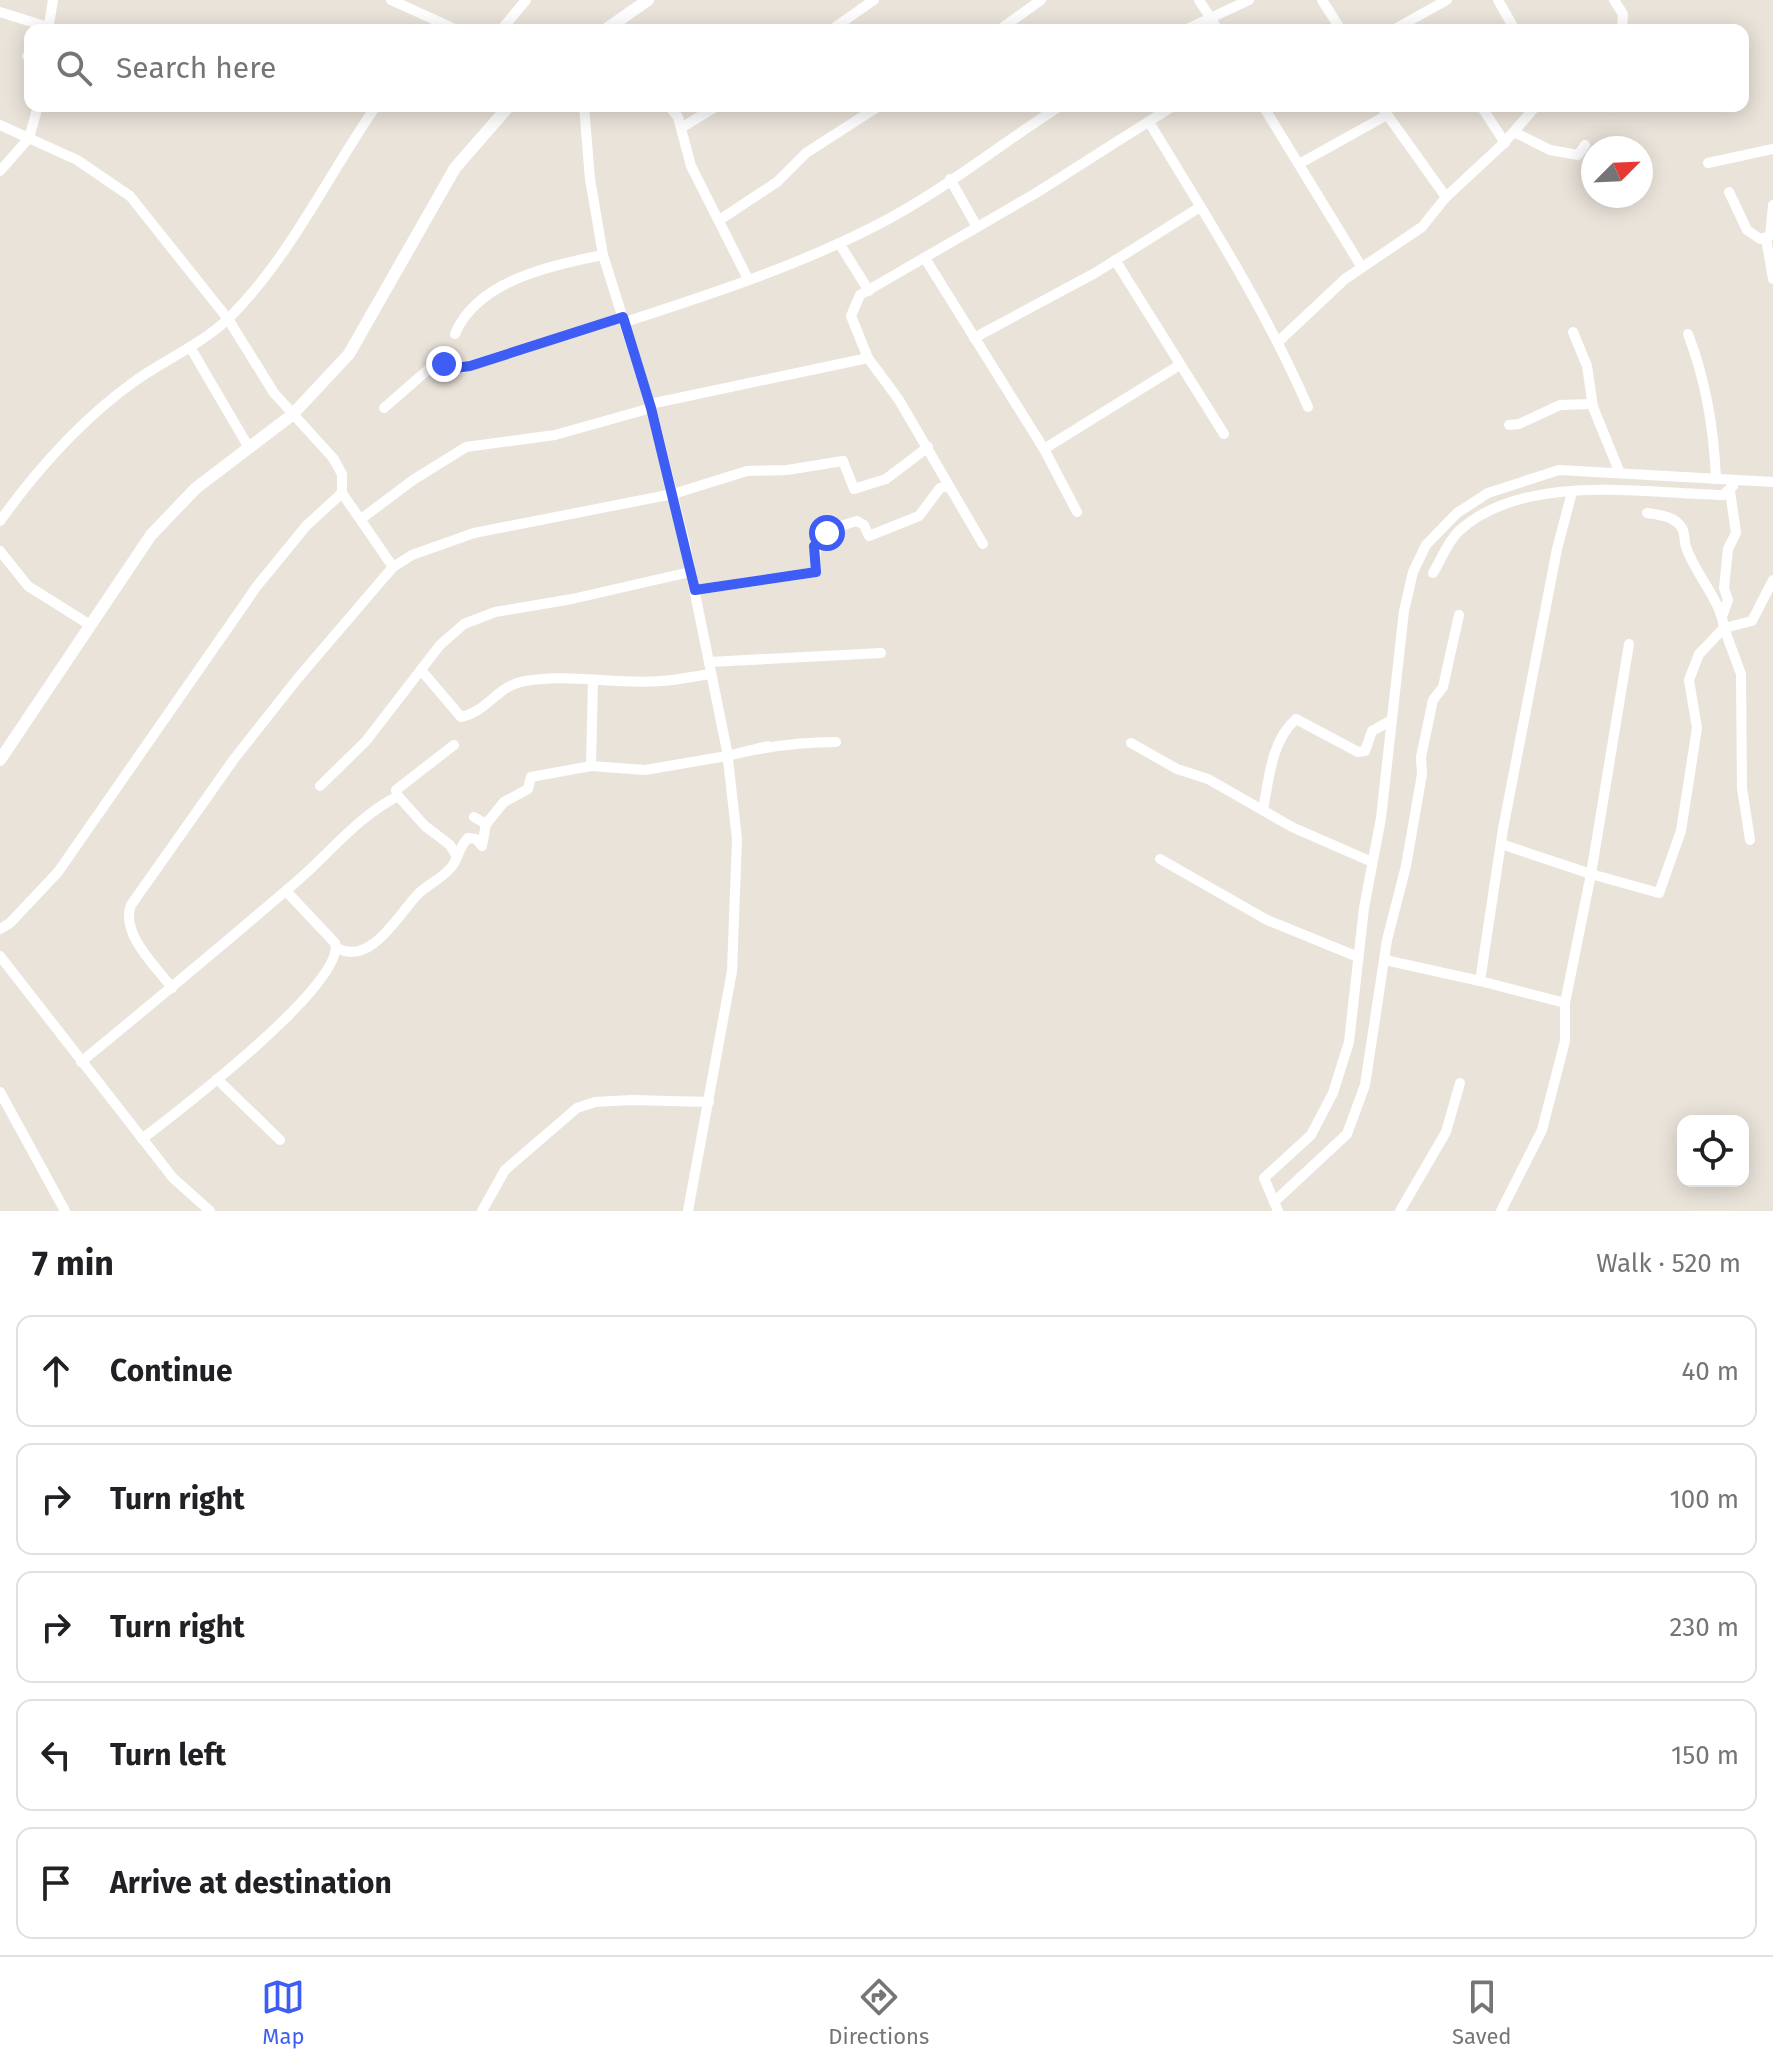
<!DOCTYPE html>
<meta charset="utf-8">
<style>
:root{--surface:#fff;--page:#f2f2f2;--text:#202124;--muted:#757577;--line:#e0e0e0;--accent:#3d5df4}
body{margin:0;font-family:"Fira Sans",sans-serif;background:var(--page);color:var(--text)}
.controls{position:absolute;right:24px;bottom:24px;display:grid;overflow:hidden;border-radius:16px;box-shadow:0 4px 20px #0003}
.controls button{width:72px;height:72px;display:grid;place-items:center;padding:0;border:0;border-bottom:2px solid var(--line);background:var(--surface);color:var(--text);font:40px sans-serif}
.compass{position:absolute;left:1581px;top:136px;width:72px;height:72px;border-radius:50%;background:var(--surface);box-shadow:0 4px 20px #0003;rotate:66deg}
.stop{position:absolute;width:24px;height:24px;margin:-18px;border:6px solid #3d5df4;border-radius:50%;background:#fff}
.stop.end{background:#3d5df4;border-color:#fff;box-shadow:0 2px 8px #0008}
.list{margin:0;padding:0;list-style:none}
h2{display:flex;justify-content:space-between;align-items:center;height:104px;margin:0;padding:0 32px;font-size:34px}
h2 small{font-size:26px;font-weight:400;color:var(--muted)}
.list li{display:grid;grid-template-columns:52px 1fr auto;gap:24px;align-items:center;box-sizing:border-box;height:112px;margin:0 16px 16px;padding:0 16px;border:2px solid var(--line);border-radius:16px}
.list b{display:block;font-size:30px;white-space:nowrap}
.list em{font-size:26px;font-style:normal;color:var(--muted)}
.icon{flex:none;width:44px;height:44px;fill:none;stroke:currentColor;stroke-width:2;stroke-linecap:round;stroke-linejoin:round}
.map{position:relative;flex:none;width:1773px;height:1211px;overflow:hidden}
.search{position:absolute;background:var(--surface);box-shadow:0 4px 20px #0003;left:24px;right:24px;top:24px;height:88px;display:flex;align-items:center;gap:20px;box-sizing:border-box;padding:0 28px;border-radius:16px;color:var(--muted);font-size:30px}
.sheet{height:744px;background:var(--surface)}
nav{display:flex;justify-content:space-around;align-items:center;box-sizing:border-box;height:112px;border-top:2px solid var(--line);background:var(--surface);font-size:22px;color:var(--muted)}
nav a{display:grid;justify-items:center;gap:4px}
nav .on{color:var(--accent)}
.map>svg:first-child{display:block}
.lines{fill:none;stroke-linecap:round;stroke-linejoin:round}
.minor{stroke:#fff;stroke-width:10}
.tertiary{stroke:#fff;stroke-width:12}
.route{stroke:#3d5df4;stroke-width:10}
</style>
<div class="map">
<svg width="1773" height="1211" viewBox="0 0 1773 1211">
<rect width="100%" height="100%" fill="#eae3da"/>
<g class="lines">
<g class="minor">
<path d="M391 0 457 30"/>
<path d="M1199 0 1218 30"/>
<path d="M1322 0 1341 30"/>
<path d="M1498 0 1515 30"/>
<path d="M1614 0 1623 14 1622 30"/>
<path d="M0 12 48 27"/>
<path d="M48 30 53 0"/>
<path d="M501 30 526 0"/>
<path d="M831 30 874 0"/>
<path d="M999 30 1041 0"/>
<path d="M1185 30 1249 0"/>
<path d="M1393 30 1447 0"/>
<path d="M27 56 30 57"/>
<path d="M584 106 590 179 603 255 651 408 685 544 727 751 737 839 732 971 688 1211"/>
<path d="M669 106 678 117 691 166 748 279"/>
<path d="M1263 106 1361 266"/>
<path d="M1381 106 1446 197"/>
<path d="M1481 106 1505 143"/>
<path d="M1149 122C1206 216 1264 306 1308 407"/>
<path d="M0 125 77 160 130 196 228 319 274 393 333 458 342 474V493L393 567"/>
<path d="M681 128 717 106"/>
<path d="M1514 132 1550 150 1578 155 1585 145"/>
<path d="M1708 163 1773 149"/>
<path d="M1299 164 1387 115"/>
<path d="M0 171 29 138 38 106"/>
<path d="M950 179 977 227"/>
<path d="M1729 192 1747 230 1760 239 1770 236 1773 205"/>
<path d="M721 219 777 182 806 153 879 106"/>
<path d="M1766 238 1773 279"/>
<path d="M839 243 869 291"/>
<path d="M926 260 1044 449 1077 512"/>
<path d="M1115 260 1224 434"/>
<path d="M625 322C712 294 812 261 892 217 950 185 1004 142 1060 106"/>
<path d="M1573 332 1587 366 1593 407 1619 471"/>
<path d="M455 334C477 281 551 265 603 255"/>
<path d="M1688 334C1706 381 1714 429 1716 479"/>
<path d="M974 338 1095 273 1200 207"/>
<path d="M1279 341 1345 279 1422 227 1446 197 1503 144 1536 106"/>
<path d="M190 347 248 446"/>
<path d="M650 404 868 358"/>
<path d="M384 408 431 367 444 364 463 368 623 317"/>
<path d="M1509 425 1519 424 1560 405 1592 404"/>
<path d="M1044 449 1178 366"/>
<path d="M361 519 413 480 466 447 555 435 651 408"/>
<path d="M0 521C38 468 82 419 135 381 166 359 204 343 231 316 292 254 327 177 376 106"/>
<path d="M983 544 899 400 868 358 851 316 860 295 1036 193 1173 106"/>
<path d="M0 551 28 586 90 625"/>
<path d="M1433 573C1441 560 1448 541 1459 531 1523 472 1643 493 1723 495L1733 486 1730 480"/>
<path d="M695 590 816 572C812 535 823 531 857 521L864 525 869 536 919 516 940 488 948 486"/>
<path d="M1723 614 1728 600 1724 588 1728 549 1736 533 1730 491"/>
<path d="M709 662 881 653"/>
<path d="M421 670 461 717C487 712 498 685 525 681 570 673 616 685 662 681 678 680 695 676 711 674"/>
<path d="M1131 743 1177 769 1208 779 1292 827 1372 862"/>
<path d="M768 746 727 756C763 747 798 742 836 742"/>
<path d="M591 766 593 680"/>
<path d="M320 786 366 741 440 645 464 624 495 612 572 599 690 572"/>
<path d="M398 796 396 790 454 745"/>
<path d="M1263 810C1269 779 1271 741 1296 719L1358 752 1365 751 1372 731 1392 720"/>
<path d="M474 817 486 824 504 802 528 789 531 777 591 766 645 770 727 756"/>
<path d="M1750 840 1742 788 1741 674 1724 628 1752 621 1773 580"/>
<path d="M1501 844 1591 874 1629 644"/>
<path d="M1160 859 1267 920 1358 957"/>
<path d="M0 929 10 923 58 872 257 586 306 526 342 493"/>
<path d="M337 948C371 967 399 913 419 893 431 882 444 878 453 865 459 856 459 847 468 838L476 839 482 846 486 824"/>
<path d="M0 956 173 1178 210 1211"/>
<path d="M1385 960 1480 981"/>
<path d="M172 988C156 966 120 934 131 905L234 759 298 678 393 567 412 555 474 533 673 494 747 471 787 470 843 461 854 489 886 479 928 447"/>
<path d="M1565 1003 1480 981 1503 829 1557 549 1572 492"/>
<path d="M81 1062C154 1002 225 943 296 882 330 853 357 817 398 796L425 826 450 845 456 855"/>
<path d="M217 1079 280 1140"/>
<path d="M0 1092 65 1211"/>
<path d="M142 1139C177 1112 347 983 335 943L286 891"/>
<path d="M1274 1202 1347 1134 1365 1085 1387 940 1406 866 1422 774 1421 757 1433 700 1443 687 1459 615"/>
<path d="M482 1211 505 1170 577 1108 595 1102 632 1100 709 1102"/>
<path d="M1278 1211 1264 1178 1311 1135 1333 1093 1349 1042 1364 908 1381 818 1404 611 1413 572 1426 545 1457 513 1488 493 1559 470 1773 482"/>
<path d="M1400 1211 1446 1132 1460 1083"/>
<path d="M1501 1211 1542 1130 1565 1041V1003L1591 874 1659 893 1681 831 1697 728 1689 680 1699 654 1724 628C1721 600 1695 574 1686 547 1684 541 1685 533 1682 528 1674 516 1660 515 1647 513"/>
</g>
<g class="tertiary">
<path d="M605 30 648 0"/>
<path d="M0 760 151 535 196 488 292 415 349 354 455 168 509 106"/>
</g>
</g>
<g class="lines">
<path class="route" d="M444 364 456 368 470 366 623 317 651 408 695 590 816 572 814 546 827 533"/>
</g>
</svg>
<div class="controls">
<button><svg class="icon" aria-label="locate" viewBox="0 0 24 24"><circle cx="12" cy="12" r="6"/><path d="M12 2v4M12 18v4M2 12h4M18 12h4"/></svg></button>
</div>
<svg class="compass" viewBox="-18 -18 36 36"><path d="M0-13l5 13h-10z" fill="#e53935"/><path d="M0 13l5-13h-10z" fill="#757577"/></svg>
<div class="stop" style="left:827px;top:533px"></div>
<div class="stop end" style="left:444px;top:364px"></div>
<div class="search"><svg class="icon" aria-label="search" viewBox="0 0 24 24"><circle cx="10" cy="10" r="6"/><path d="M15 15l6 6"/></svg>Search here</div>
</div>
<section class="sheet">
<h2>7 min<small>Walk · 520 m</small></h2>
<ul class="list">
<li><svg class="icon" aria-label="ahead" viewBox="0 0 24 24"><path d="M12 20V5M6 11l6-6 6 6"/></svg><div><b>Continue</b></div><em>40 m</em></li>
<li><svg class="icon" aria-label="right" viewBox="0 0 24 24"><path d="M7 20v-9h11M14 6l5 5-5 5"/></svg><div><b>Turn right</b></div><em>100 m</em></li>
<li><svg class="icon" aria-label="right" viewBox="0 0 24 24"><path d="M7 20v-9h11M14 6l5 5-5 5"/></svg><div><b>Turn right</b></div><em>230 m</em></li>
<li><svg class="icon" aria-label="left" viewBox="0 0 24 24"><path d="M17 20v-9H6M10 6l-5 5 5 5"/></svg><div><b>Turn left</b></div><em>150 m</em></li>
<li><svg class="icon" aria-label="arrive" viewBox="0 0 24 24"><path d="M6 21V4h12l-3 4 3 4H6"/></svg><div><b>Arrive at destination</b></div></li>
</ul>
</section>
<nav>
<a class="on"><svg class="icon" aria-label="map" viewBox="0 0 24 24"><path d="M3 6l6-2 6 2 6-2v14l-6 2-6-2-6 2zM9 4v14M15 6v14"/></svg>Map</a>
<a><svg class="icon" aria-label="directions" viewBox="0 0 24 24"><path d="M12 3l9 9-9 9-9-9zM9 14v-3h6M13 9l2 2-2 2"/></svg>Directions</a>
<a><svg class="icon" aria-label="saved" viewBox="0 0 24 24"><path d="M7 4h10v16l-5-4-5 4z"/></svg>Saved</a>
</nav>
